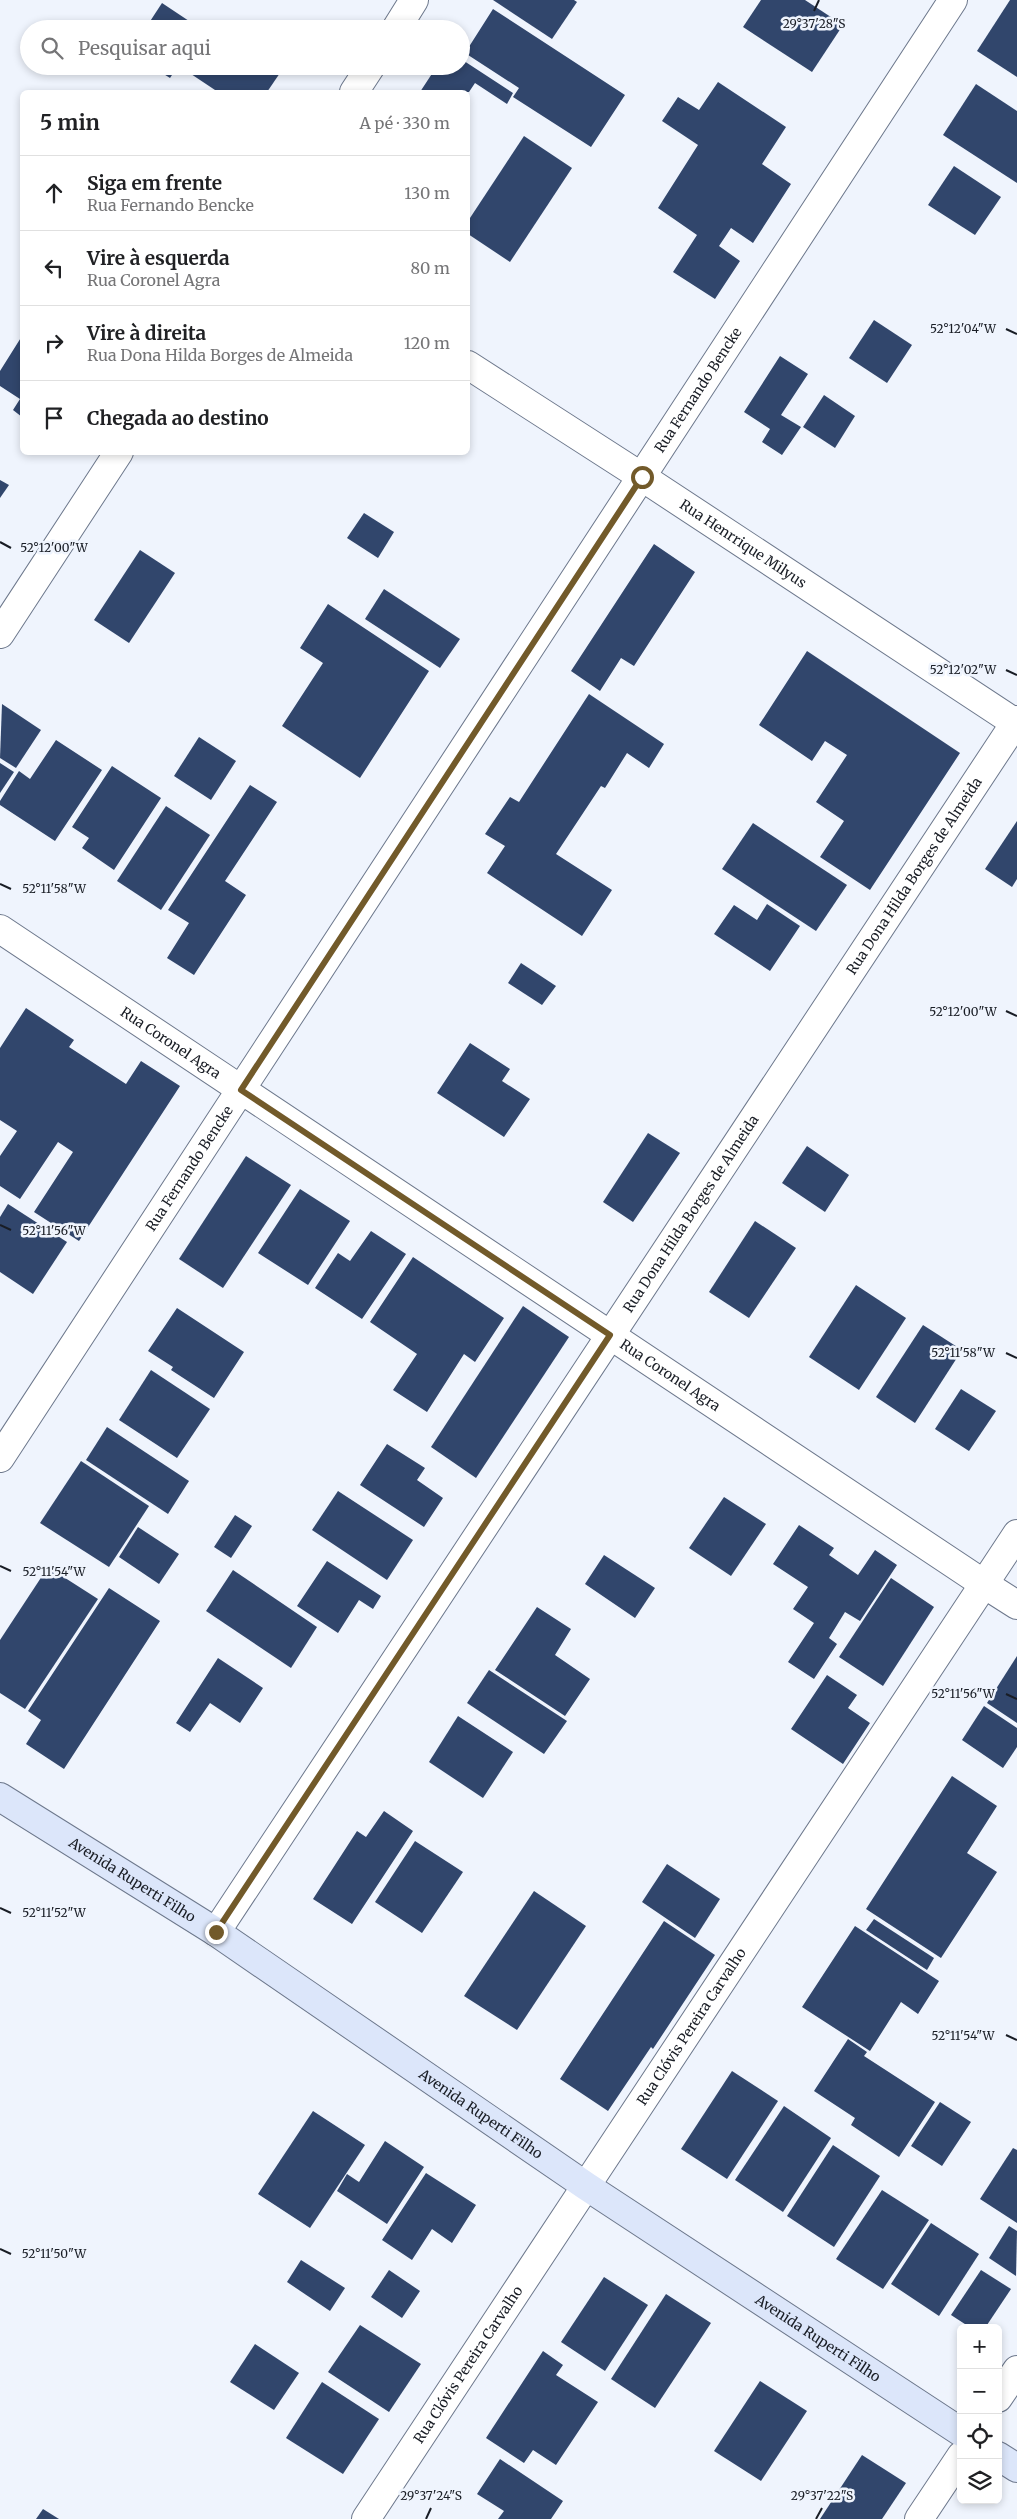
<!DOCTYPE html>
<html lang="pt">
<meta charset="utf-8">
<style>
:root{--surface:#fff;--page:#f2f2f2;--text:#202124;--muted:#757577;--line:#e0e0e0}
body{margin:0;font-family:Merriweather,serif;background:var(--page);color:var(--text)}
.controls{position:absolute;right:15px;bottom:15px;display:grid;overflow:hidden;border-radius:8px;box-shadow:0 2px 8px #0003}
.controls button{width:45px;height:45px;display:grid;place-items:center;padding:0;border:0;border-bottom:1px solid var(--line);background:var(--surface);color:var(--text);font:25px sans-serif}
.stop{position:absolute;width:15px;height:15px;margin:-11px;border:4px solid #725a2a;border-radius:50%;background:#fff}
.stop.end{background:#725a2a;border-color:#fff;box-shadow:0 1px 5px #0008}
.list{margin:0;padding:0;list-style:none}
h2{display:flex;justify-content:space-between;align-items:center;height:65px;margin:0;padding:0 20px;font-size:21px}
h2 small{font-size:16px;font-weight:400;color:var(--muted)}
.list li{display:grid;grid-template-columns:32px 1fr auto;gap:15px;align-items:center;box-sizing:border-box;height:75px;padding:0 20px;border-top:1px solid var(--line)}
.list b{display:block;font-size:19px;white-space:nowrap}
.list p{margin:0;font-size:16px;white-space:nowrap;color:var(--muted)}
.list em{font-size:16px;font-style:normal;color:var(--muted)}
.icon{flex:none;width:28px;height:28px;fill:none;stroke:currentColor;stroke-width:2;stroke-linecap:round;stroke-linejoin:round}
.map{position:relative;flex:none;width:1017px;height:2519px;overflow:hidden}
.search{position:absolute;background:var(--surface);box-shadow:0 2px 8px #0003;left:20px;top:20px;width:450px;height:55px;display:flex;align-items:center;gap:12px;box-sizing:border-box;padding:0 18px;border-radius:28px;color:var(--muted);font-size:19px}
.panel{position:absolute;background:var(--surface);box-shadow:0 2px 8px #0003;left:20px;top:90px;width:450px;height:365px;border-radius:8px}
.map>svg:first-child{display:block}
.building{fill:#31466c}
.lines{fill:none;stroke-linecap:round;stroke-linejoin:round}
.minor-casing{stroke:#6d788c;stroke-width:30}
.tertiary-casing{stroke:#6d788c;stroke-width:30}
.secondary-casing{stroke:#6d788c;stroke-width:30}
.minor{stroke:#fff;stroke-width:28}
.tertiary{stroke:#fff;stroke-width:28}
.secondary{stroke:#dce6fa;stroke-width:28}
.route{stroke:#725a2a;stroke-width:6}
.ticks{fill:none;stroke:#191d25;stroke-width:2}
.labels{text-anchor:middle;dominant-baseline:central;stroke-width:5;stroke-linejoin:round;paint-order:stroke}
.street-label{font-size:14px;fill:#191d25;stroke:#eff4fd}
.ticks-label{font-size:12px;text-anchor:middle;fill:#191d25;stroke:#eff4fd;stroke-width:5;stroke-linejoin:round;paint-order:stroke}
</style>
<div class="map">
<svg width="1017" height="2519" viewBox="0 0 1017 2519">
<rect width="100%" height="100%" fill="#eff4fd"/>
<g class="building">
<path d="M493 0H574L577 2 552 39Z"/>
<path d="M761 0H805L843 25 812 72 743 27Z"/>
<path d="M1010 0H1017V77L977 51Z"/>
<path d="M162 3 201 29H145Z"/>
<path d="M493 9 625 95 591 147 513 97 519 88 465 53Z"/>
<path d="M461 59 513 93 507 104 475 83 469 92H420L437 66H461Z"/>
<path d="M151 66H178L170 78Z"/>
<path d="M179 66H270L280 73 267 92H218Z"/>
<path d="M718 82 786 127 762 164 791 184 753 243 731 228 719 246 740 261 715 299 673 272 697 235 658 208 698 145 662 121 678 97 699 110Z"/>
<path d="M976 84 1017 111V183L943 135Z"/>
<path d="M524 136 572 168 510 262 468 234V221Z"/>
<path d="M954 166 1001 197 975 235 928 205Z"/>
<path d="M874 320 912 345 887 383 849 358Z"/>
<path d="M22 336V417L13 410 20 399 0 386V371Z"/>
<path d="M780 356 808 374 781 415 801 427 782 455 762 442 770 429 744 412Z"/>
<path d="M824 395 855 416 835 448 803 427Z"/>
<path d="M0 480 9 485 0 498Z"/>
<path d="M364 513 394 532 378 558 347 538Z"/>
<path d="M654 544 695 572 634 666 621 658 600 691 571 671Z"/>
<path d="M140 550 175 573 129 643 94 620Z"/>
<path d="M384 589 460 639 440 668 365 619Z"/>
<path d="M328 604 429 671 360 778 282 726 323 663 300 648Z"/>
<path d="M807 651 960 753 870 890 820 857 844 821 816 802 847 755 825 741 812 761 759 725Z"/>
<path d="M589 694 664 744 649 768 627 753 605 788 601 786 556 854 612 890 582 936 487 873 505 846 485 834 510 797 519 802Z"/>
<path d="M2 704 41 730 16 768 0 758Z"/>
<path d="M199 737 236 761 211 800 174 776Z"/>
<path d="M56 740 102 770 55 841 0 805V801L19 771 30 779Z"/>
<path d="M0 763 14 772 0 793Z"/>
<path d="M112 766 161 798 114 870 82 848 89 838 72 827Z"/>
<path d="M250 785 277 802 225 881 246 895 194 975 167 958 189 923 168 910Z"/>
<path d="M166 806 210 835 161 910 117 881Z"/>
<path d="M1017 821V879L1012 887 985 869Z"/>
<path d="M753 823 847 885 816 931 722 869Z"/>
<path d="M767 904 800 926 770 971 714 934 734 905 757 920Z"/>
<path d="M521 963 556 986 542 1005 508 983Z"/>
<path d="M26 1008 74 1040 69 1047 126 1084 141 1061 180 1086 79 1241 34 1212 73 1152 58 1142 20 1199 0 1186V1156L17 1131 0 1120V1048Z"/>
<path d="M470 1043 510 1069 502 1081 530 1099 504 1137 437 1093Z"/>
<path d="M648 1133 680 1153 633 1222 603 1202Z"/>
<path d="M807 1146 849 1175 825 1212 782 1183Z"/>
<path d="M246 1156 291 1185 223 1288 179 1259Z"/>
<path d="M300 1189 350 1221 308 1285 258 1253Z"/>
<path d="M8 1204 67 1242 33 1294 0 1272V1217Z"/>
<path d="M755 1221 796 1248 749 1318 709 1292Z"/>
<path d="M371 1231 406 1254 362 1319 315 1288 338 1253 350 1261Z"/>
<path d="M413 1257 504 1318 475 1362 464 1354 427 1412 393 1390 417 1354 370 1322Z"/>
<path d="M856 1285 906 1318 859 1390 809 1357Z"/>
<path d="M523 1306 569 1337 476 1478 431 1447Z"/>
<path d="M177 1308 244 1352 214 1398 171 1370 173 1367 148 1351Z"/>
<path d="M923 1325 962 1350 915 1423 876 1397Z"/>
<path d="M151 1370 210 1409 177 1458 119 1420Z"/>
<path d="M961 1389 996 1411 969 1451 935 1429Z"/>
<path d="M107 1427 189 1481 168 1514 86 1460Z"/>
<path d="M387 1444 425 1468 417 1480 443 1498 424 1527 360 1485Z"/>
<path d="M81 1461 149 1506 109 1567 40 1523Z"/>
<path d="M338 1491 413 1540 387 1580 312 1530Z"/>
<path d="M724 1497 766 1524 731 1576 689 1548Z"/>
<path d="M235 1515 252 1526 231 1558 214 1547Z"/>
<path d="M799 1525 834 1548 829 1555 858 1575 875 1550 897 1565 860 1621 845 1612 829 1638 837 1644 814 1679 788 1662 814 1623 793 1609 808 1587 773 1564Z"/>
<path d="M138 1527 179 1554 159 1584 119 1557Z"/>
<path d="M604 1555 655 1588 635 1618 585 1584Z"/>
<path d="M327 1561 381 1596 373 1609 359 1600 338 1633 297 1606Z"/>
<path d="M48 1567 98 1599 25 1709 0 1693V1640Z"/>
<path d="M233 1570 317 1627 291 1668 206 1611Z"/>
<path d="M891 1578 934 1607 883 1686 839 1657Z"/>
<path d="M109 1588 160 1621 64 1769 26 1744 41 1720 28 1711Z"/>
<path d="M537 1607 571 1629 555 1655 590 1679 565 1716 495 1670Z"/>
<path d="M1017 1656V1723L987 1703Z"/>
<path d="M218 1658 263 1688 240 1723 210 1703 190 1732 176 1723Z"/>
<path d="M489 1670 567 1721 544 1754 467 1703Z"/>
<path d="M827 1675 857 1695 848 1708 870 1723 843 1764 791 1729Z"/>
<path d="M984 1706 1017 1728V1747L1003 1768 962 1740Z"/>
<path d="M458 1716 513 1752 483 1798 429 1762Z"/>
<path d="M952 1776 997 1806 967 1853 997 1872 941 1958 866 1909Z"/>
<path d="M384 1811 413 1831 352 1924 313 1899 357 1831 366 1837Z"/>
<path d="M415 1841 463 1872 422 1933 375 1902Z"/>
<path d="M667 1864 720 1899 695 1938 642 1902Z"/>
<path d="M534 1891 586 1926 517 2030 464 1996Z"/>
<path d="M874 1919 934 1958 927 1970 866 1930Z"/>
<path d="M664 1921 715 1955 653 2049 651 2047 608 2111 560 2079Z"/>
<path d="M855 1926 939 1981 918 2014 901 2002 870 2051 802 2007Z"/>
<path d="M848 2039 867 2052 864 2056 935 2102 899 2157 851 2125 855 2118 814 2091Z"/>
<path d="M732 2071 778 2101 727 2179 681 2149Z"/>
<path d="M940 2102 971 2122 942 2166 911 2146Z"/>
<path d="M784 2106 831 2138 783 2212 735 2180Z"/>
<path d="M313 2111 365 2145 310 2228 258 2194Z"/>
<path d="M385 2141 424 2167 387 2224 337 2191 347 2174 359 2182Z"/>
<path d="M833 2145 880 2176 834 2247 787 2216Z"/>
<path d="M1013 2148 1017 2150V2223L980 2199Z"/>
<path d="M426 2173 476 2205 452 2243 432 2229 412 2260 382 2240Z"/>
<path d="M882 2190 929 2220 883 2289 836 2259Z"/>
<path d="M931 2223 979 2254 939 2316 891 2284Z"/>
<path d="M1009 2226 1017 2231 1016 2276 989 2258Z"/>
<path d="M301 2260 345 2288 330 2311 287 2282Z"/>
<path d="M389 2270 420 2291 402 2318 371 2297Z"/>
<path d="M981 2270 1011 2289 985 2328H971L951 2315Z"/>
<path d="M604 2277 648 2305 605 2371 561 2342Z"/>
<path d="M666 2294 711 2323 655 2408 611 2379Z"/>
<path d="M360 2325 421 2364 389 2412 328 2372Z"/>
<path d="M255 2344 299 2373 274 2410 230 2382Z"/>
<path d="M543 2351 563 2365 556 2375 598 2402 556 2465 533 2450 524 2463 486 2438Z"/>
<path d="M760 2381 807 2411 761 2481 714 2451Z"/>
<path d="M322 2382 379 2419 343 2474 286 2438Z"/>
<path d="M862 2455 906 2483 882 2519H820Z"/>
<path d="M500 2459 563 2501 551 2519H498L504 2511 477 2494Z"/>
<path d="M43 2509 59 2519H36Z"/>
</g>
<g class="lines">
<g class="minor-casing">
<g id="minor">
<path d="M396 29 414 0"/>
<path d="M354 92 371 66"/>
<path id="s1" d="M468 365 642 477 1017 724"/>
<path d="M0 634 119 452"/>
<path id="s2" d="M0 929 984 1584 1017 1534"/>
<path id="s3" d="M0 1458 953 0"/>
<path id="s4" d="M216 1932 1017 720"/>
<path d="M998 2398 1017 2370"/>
<path id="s5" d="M366 2519 586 2186"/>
<path d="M919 2519 961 2456"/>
</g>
</g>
<g class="tertiary-casing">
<g id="tertiary">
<path id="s6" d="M586 2186 984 1584 1017 1605"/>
</g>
</g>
<g class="secondary-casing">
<g id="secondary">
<path id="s7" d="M0 1797 216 1932 586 2186 961 2432"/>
<path d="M998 2456 1017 2468"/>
</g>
</g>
<use href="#minor" class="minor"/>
<use href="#tertiary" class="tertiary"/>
<use href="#secondary" class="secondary"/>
</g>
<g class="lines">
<path class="route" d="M216 1932 610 1335 241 1090 642 477"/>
</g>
<path class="ticks" d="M814 11 819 0M1006 329 1017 334M0 542 11 548M1006 670 1017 675M0 884 11 889M1006 1011 1017 1016M0 1225 11 1230M1006 1353 1017 1358M0 1566 11 1571M1006 1694 1017 1699M0 1908 11 1913M1006 2035 1017 2040M0 2249 11 2254M426 2519 431 2508M816 2519 822 2508"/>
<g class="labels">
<g class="street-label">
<text stroke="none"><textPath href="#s3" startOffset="1276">Rua Fernando Bencke</textPath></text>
<text stroke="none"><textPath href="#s1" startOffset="328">Rua Henrrique Milyus</textPath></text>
<text stroke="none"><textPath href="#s4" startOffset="1266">Rua Dona Hilda Borges de Almeida</textPath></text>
<text stroke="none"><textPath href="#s2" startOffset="205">Rua Coronel Agra</textPath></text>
<text stroke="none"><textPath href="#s3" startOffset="346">Rua Fernando Bencke</textPath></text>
<text stroke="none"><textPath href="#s4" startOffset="861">Rua Dona Hilda Borges de Almeida</textPath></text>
<text stroke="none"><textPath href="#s2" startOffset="805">Rua Coronel Agra</textPath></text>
<text stroke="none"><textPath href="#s7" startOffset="156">Avenida Ruperti Filho</textPath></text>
<text stroke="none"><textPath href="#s6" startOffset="191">Rua Clóvis Pereira Carvalho</textPath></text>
<text stroke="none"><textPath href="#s7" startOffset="576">Avenida Ruperti Filho</textPath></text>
<text stroke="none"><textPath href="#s7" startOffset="981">Avenida Ruperti Filho</textPath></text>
<text stroke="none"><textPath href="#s5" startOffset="185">Rua Clóvis Pereira Carvalho</textPath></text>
</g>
</g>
<g class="ticks-label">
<text x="814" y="28">29°37'28"S</text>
<text x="963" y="333">52°12'04"W</text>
<text x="54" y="552">52°12'00"W</text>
<text x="963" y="674">52°12'02"W</text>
<text x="54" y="893">52°11'58"W</text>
<text x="963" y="1016">52°12'00"W</text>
<text x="54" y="1235">52°11'56"W</text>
<text x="963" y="1357">52°11'58"W</text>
<text x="54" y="1576">52°11'54"W</text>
<text x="963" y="1698">52°11'56"W</text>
<text x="54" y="1917">52°11'52"W</text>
<text x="963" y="2040">52°11'54"W</text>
<text x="54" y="2258">52°11'50"W</text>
<text x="431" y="2500">29°37'24"S</text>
<text x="822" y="2500">29°37'22"S</text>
</g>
</svg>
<div class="controls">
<button>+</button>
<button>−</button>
<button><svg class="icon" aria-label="locate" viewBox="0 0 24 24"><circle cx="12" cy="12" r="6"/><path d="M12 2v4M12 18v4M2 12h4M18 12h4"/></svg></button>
<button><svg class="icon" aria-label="layers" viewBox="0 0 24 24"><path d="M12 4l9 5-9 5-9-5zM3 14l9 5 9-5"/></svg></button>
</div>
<div class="stop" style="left:642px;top:477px"></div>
<div class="stop end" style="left:216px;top:1932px"></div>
<div class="search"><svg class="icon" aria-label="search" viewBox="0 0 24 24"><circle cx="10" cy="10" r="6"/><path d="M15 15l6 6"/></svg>Pesquisar aqui</div>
<section class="panel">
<h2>5 min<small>A pé · 330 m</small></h2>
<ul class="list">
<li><svg class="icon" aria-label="ahead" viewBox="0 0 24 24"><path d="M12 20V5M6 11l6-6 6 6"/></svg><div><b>Siga em frente</b><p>Rua Fernando Bencke</p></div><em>130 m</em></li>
<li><svg class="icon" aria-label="left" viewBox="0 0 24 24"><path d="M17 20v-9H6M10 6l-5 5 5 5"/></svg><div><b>Vire à esquerda</b><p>Rua Coronel Agra</p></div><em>80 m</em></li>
<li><svg class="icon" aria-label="right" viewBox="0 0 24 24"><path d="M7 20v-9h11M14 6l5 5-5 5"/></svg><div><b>Vire à direita</b><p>Rua Dona Hilda Borges de Almeida</p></div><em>120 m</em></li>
<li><svg class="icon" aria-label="arrive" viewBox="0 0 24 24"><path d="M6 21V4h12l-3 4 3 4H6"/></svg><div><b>Chegada ao destino</b></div></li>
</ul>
</section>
</div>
